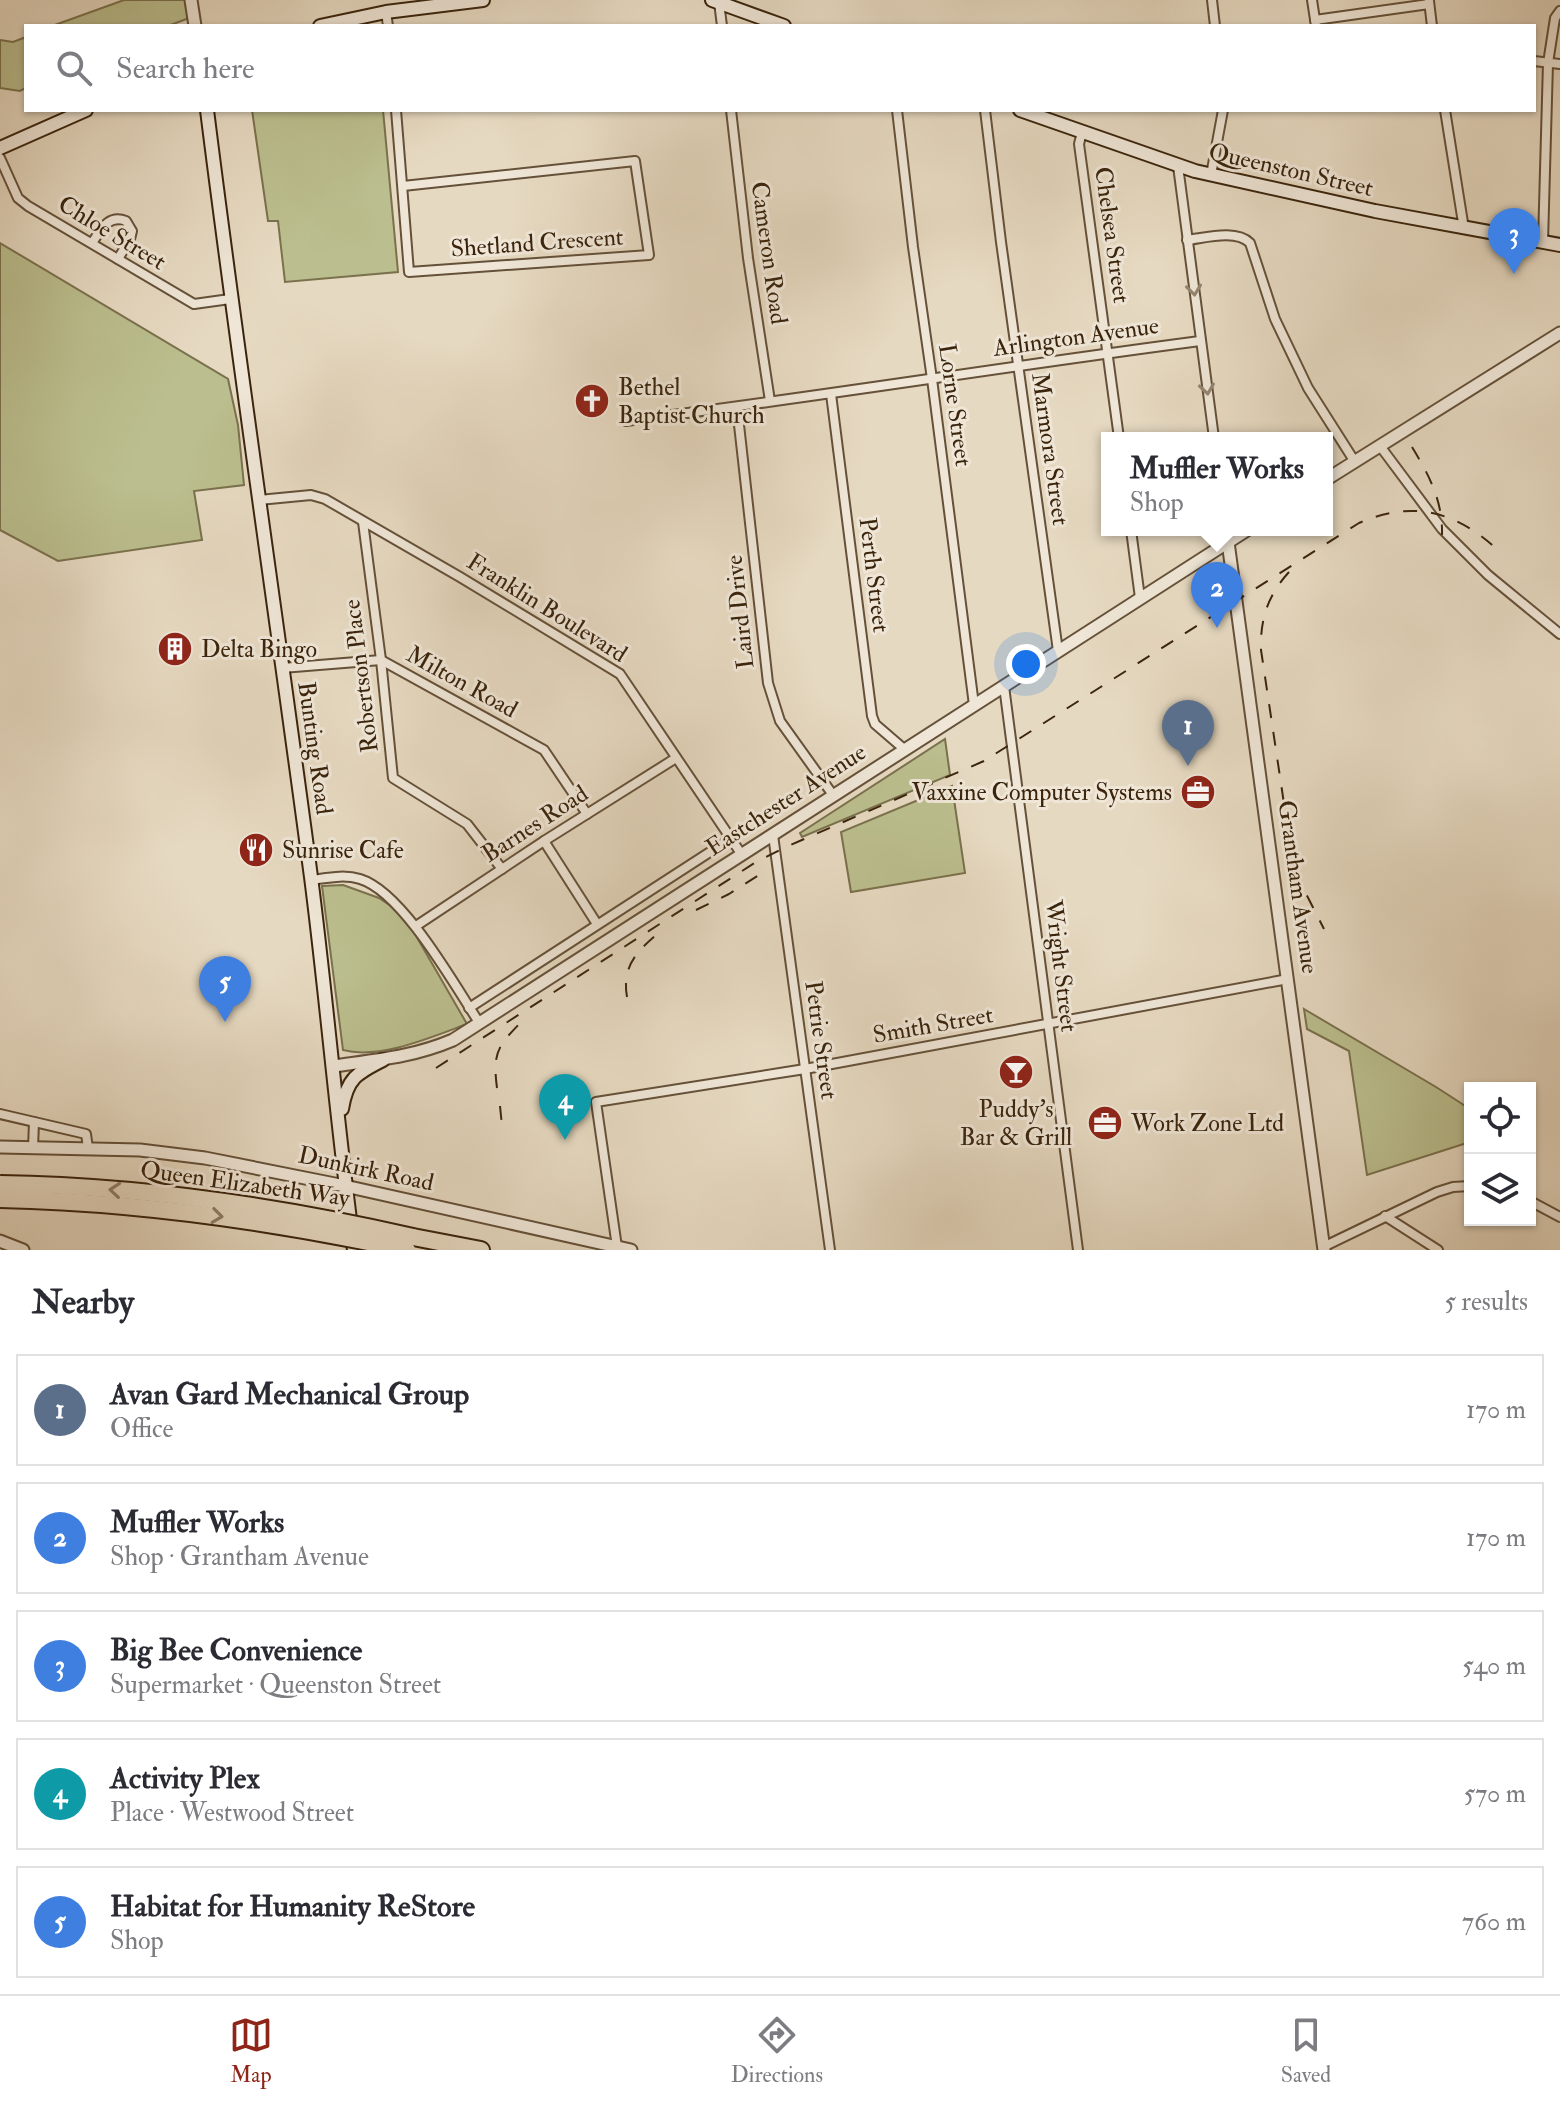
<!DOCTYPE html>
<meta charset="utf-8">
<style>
:root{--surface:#fff;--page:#f2f2f3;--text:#2b2b33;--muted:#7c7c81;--line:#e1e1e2;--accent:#8f2418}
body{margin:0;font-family:"IM FELL Double Pica",serif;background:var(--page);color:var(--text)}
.controls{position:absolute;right:24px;bottom:24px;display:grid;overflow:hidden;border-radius:0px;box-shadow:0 2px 6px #0004}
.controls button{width:72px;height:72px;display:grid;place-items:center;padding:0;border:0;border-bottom:2px solid var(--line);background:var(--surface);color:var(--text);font:40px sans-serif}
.you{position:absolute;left:1026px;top:664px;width:28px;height:28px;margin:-20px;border:6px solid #fff;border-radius:50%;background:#1a73e8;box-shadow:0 0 0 12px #1a73e833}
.badge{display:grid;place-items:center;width:52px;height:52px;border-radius:50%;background:var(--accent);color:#fff;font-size:26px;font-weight:700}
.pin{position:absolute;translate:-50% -66px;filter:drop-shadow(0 2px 4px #0008)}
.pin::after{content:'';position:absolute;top:42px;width:28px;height:24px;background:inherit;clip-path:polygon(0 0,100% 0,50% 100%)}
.popup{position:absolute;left:1101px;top:432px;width:232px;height:104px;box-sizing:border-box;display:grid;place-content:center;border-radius:0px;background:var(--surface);filter:drop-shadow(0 2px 6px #0005);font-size:26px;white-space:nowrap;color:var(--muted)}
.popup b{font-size:30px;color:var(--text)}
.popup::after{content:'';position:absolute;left:50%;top:100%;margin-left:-16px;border:16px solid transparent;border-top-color:var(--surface)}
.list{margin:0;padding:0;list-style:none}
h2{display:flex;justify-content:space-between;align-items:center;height:104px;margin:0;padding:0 32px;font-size:34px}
h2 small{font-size:26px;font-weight:400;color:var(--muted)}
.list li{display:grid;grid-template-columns:52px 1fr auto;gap:24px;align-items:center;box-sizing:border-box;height:112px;margin:0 16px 16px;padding:0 16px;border:2px solid var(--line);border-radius:0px}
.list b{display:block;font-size:30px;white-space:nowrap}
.list p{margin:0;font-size:26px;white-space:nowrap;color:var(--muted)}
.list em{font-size:26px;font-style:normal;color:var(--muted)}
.icon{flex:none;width:44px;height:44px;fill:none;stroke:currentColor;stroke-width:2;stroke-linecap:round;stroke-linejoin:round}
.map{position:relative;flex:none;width:1560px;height:1250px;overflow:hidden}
.search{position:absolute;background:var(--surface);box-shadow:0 2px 6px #0004;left:24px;right:24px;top:24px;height:88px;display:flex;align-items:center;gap:20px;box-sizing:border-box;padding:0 28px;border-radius:0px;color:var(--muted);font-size:30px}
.sheet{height:744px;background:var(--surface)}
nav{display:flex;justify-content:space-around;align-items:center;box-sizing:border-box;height:112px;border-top:2px solid var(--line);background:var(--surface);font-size:22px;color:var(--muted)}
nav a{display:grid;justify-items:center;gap:4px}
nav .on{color:var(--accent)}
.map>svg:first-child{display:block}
.green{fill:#bbbe8e;stroke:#7a714d;stroke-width:2}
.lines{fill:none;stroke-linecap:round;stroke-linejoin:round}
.minor-casing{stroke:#655139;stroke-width:12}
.tertiary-casing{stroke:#655139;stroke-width:15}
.secondary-casing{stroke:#3a240c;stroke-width:16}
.motorway-casing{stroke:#3a240c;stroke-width:20}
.minor{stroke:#efe6d7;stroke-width:8}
.tertiary{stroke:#efe6d7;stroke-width:11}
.secondary{stroke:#efe6d7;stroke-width:12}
.motorway{stroke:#e6d9c1;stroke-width:16}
.rail{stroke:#3a240c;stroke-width:2;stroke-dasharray:14 14;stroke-linecap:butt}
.motorway-bridge-casing{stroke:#3a240c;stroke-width:20;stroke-linecap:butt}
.motorway-bridge{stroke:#e6d9c1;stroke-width:16}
.oneway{stroke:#948572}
.oneway2{stroke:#907e66}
.labels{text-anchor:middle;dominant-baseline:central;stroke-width:6;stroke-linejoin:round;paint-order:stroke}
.street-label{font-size:24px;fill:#3a240c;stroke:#efe6d7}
.poi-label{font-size:24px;fill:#3a240c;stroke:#efe6d7;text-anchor:start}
</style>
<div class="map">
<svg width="1560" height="1250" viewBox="0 0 1560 1250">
<rect width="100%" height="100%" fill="#e6d9c1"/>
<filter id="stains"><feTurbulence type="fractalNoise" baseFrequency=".0025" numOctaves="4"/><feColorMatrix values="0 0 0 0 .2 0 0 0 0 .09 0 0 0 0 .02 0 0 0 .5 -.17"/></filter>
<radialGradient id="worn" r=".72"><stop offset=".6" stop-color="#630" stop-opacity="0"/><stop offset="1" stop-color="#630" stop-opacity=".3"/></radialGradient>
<g class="green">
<path d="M124 0H185L189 18 168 26H52Z"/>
<path d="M26 37V88L20 91 0 88V40L13 42Z"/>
<path d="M252 110H383L398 272 285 282 278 221H268Z"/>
<path d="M0 243 228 379 238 425 244 485 194 491 202 540 58 561 0 530Z"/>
<path d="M945 739 950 775 802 837 800 833Z"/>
<path d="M952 786 965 873 851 892 841 832Z"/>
<path d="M343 885 379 898 404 915 467 1024C432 1037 379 1060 343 1050L322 886Z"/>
<path d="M1304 1009 1436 1087 1470 1109V1142L1367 1175 1349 1051 1307 1029Z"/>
</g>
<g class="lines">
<g class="minor-casing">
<g id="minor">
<path d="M1212 0 1215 26"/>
<path d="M1312 0 1316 26"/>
<path d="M1429 1 1432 26"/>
<path d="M719 2 722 26"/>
<path d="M386 12 388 26"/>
<path d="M1315 20 1429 4"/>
<path d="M1534 61 1560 64"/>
<path d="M396 110 409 272 649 255 635 161 403 186"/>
<path d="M731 110 748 258 770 401"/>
<path d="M897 110 913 247 932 379 974 705"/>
<path d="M985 110 1001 242 1058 651"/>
<path d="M1445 110 1464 229"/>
<path d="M1082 132 1079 144 1119 438"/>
<path d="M0 158 18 198 28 206 194 304 230 299"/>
<path d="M1178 166 1214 438"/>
<path d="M1211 175 1223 110"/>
<path d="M1187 240C1205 238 1236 229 1250 243L1275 319 1308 388 1355 462"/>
<path d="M1543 242 1548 63 1555 18 1560 11"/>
<path d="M92 243C101 230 108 214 126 221L132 231 130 239 118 259"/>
<path d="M831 394 872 716 875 724 904 749"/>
<path d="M737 407 768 683 780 721 833 795"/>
<path d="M626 421C818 397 1008 366 1200 341"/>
<path d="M1380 446 1442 529 1488 575 1560 634"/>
<path d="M259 500 311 495 325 499 460 577 620 674 742 855"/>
<path d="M363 522 381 660 393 778 467 824 502 869"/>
<path d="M1131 530 1140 598"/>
<path d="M282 668 381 660 544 750 587 814"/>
<path d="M1004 686 1078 1250"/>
<path d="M773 835 830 1250"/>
<path d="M544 841 597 924"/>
<path d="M311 880C327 878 344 874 360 879 403 892 455 986 480 1024"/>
<path d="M416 926 544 841 676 758"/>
<path d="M469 1008 730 839"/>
<path d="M0 1114 86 1134 88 1148"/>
<path d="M33 1148 34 1122"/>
<path d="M1530 1201 1560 1217"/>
<path d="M1385 1216 1438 1250"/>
<path d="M617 1247 596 1102 805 1069 1288 979"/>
<path d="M1323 1247 1437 1192 1453 1187 1470 1186"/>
</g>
</g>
<g class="tertiary-casing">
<g id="tertiary">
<path d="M191 0 195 26"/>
<path d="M1327 479 1560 333"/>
<path d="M1228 542 1324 1250"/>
<path d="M334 1066C376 1060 413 1057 453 1040L1247 530"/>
<path d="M0 1147 140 1150 205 1158 345 1186 631 1250"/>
<path d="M0 1241 23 1250"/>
</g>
</g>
<g class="secondary-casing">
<g id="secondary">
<path d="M712 0 784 26"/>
<path d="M320 26 386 12 483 0"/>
<path d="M207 110C239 366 277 621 311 877 327 1001 337 1126 354 1250"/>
<path d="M1020 110 1195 171 1375 211 1560 245"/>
<path d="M0 148 86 110"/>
<path d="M342 1109C347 1078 357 1073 383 1060"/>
</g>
</g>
<g class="motorway-casing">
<path id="motorway" d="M413 1237 481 1250"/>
</g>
<use href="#minor" class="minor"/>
<use href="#tertiary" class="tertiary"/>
<use href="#secondary" class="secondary"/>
<use href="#motorway" class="motorway"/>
<g class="rail">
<path d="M1412 447C1429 475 1443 501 1442 535"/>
<path d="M1289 572C1268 595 1260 619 1261 650L1292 857 1299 880 1324 929"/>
<path d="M696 910 729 894 759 875"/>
<path d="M627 997C622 968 635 953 656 935"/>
<path d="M436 1068 756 862 788 846 984 761 1359 523C1414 499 1457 512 1499 551"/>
<path d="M497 1088C492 1050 499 1045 525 1018"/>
<path d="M500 1106 502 1126"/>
</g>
<g class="motorway-bridge-casing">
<g id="motorway-bridge">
<path d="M0 1184C140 1186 277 1206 413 1237"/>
<path d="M0 1199C137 1202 272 1221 407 1250"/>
</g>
</g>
<use href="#motorway-bridge" class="motorway-bridge"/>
</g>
<defs><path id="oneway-chevron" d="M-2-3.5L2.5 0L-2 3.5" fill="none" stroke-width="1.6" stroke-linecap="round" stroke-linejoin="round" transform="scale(2)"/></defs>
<g class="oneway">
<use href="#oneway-chevron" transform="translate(1194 290) rotate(83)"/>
<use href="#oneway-chevron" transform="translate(1207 389) rotate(82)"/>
</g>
<g class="oneway2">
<use href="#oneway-chevron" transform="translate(115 1190) rotate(-175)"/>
<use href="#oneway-chevron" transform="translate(217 1216) rotate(7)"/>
</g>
<defs>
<g id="church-disc" transform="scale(1.8)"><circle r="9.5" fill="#8f2418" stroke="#efe6d7"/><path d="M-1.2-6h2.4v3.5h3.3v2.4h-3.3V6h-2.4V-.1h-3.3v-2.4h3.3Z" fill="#fff"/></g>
<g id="building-disc" transform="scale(1.8)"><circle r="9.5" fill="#8f2418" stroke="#efe6d7"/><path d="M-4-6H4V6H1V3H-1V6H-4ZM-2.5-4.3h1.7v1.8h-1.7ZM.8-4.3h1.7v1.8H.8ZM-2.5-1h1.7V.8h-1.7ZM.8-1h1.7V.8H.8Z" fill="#fff"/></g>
<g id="office-disc" transform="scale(1.8)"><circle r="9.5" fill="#8f2418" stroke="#efe6d7"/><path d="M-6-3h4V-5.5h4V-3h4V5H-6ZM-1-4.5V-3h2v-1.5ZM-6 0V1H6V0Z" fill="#fff"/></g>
<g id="restaurant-disc" transform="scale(1.8)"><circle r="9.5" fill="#8f2418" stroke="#efe6d7"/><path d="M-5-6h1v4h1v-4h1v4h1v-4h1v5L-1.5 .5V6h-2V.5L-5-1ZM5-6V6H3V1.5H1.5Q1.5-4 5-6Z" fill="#fff"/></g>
<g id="bar-disc" transform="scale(1.8)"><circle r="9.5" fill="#8f2418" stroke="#efe6d7"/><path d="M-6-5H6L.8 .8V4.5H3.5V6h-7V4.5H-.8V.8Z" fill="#fff"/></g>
</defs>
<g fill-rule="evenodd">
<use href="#church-disc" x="592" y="401"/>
<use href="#building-disc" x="175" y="649"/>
<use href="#office-disc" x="1198" y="792"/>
<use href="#restaurant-disc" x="256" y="850"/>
<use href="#bar-disc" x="1016" y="1072"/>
<use href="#office-disc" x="1105" y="1123"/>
</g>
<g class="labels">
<g class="street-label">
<text transform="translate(1291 170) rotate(13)">Queenston Street</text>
<text transform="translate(112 233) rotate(31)">Chloe Street</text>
<text transform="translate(1112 235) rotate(82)">Chelsea Street</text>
<text transform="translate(537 243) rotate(-4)">Shetland Crescent</text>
<text transform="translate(769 253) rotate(82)">Cameron Road</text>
<text transform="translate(1076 337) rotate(-8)">Arlington Avenue</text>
<text transform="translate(955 405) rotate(82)">Lorne Street</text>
<text transform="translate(1050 449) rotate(82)">Marmora Street</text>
<text transform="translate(874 575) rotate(83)">Perth Street</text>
<text transform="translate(547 608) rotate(32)">Franklin Boulevard</text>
<text transform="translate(740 612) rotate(-96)">Laird Drive</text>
<text transform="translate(361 676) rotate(-97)">Robertson Place</text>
<text transform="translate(462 682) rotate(29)">Milton Road</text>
<text transform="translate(315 748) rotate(82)">Bunting Road</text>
<text transform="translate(786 800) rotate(-33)">Eastchester Avenue</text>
<text transform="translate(535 824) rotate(-33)">Barnes Road</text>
<text transform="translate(1298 887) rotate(82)">Grantham Avenue</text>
<text transform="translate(1061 966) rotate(83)">Wright Street</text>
<text transform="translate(933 1025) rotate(-10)">Smith Street</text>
<text transform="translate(821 1040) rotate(82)">Petrie Street</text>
<text transform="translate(366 1169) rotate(12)">Dunkirk Road</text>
<text transform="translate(245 1184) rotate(8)">Queen Elizabeth Way</text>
</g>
<g class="poi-label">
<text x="618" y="387">Bethel<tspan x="618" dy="28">Baptist Church</tspan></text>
<text x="201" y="649">Delta Bingo</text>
<text x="1172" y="792" text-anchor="end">Vaxxine Computer Systems</text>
<text x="282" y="850">Sunrise Cafe</text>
<text x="1016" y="1109" text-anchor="middle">Puddy's<tspan x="1016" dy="28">Bar &amp; Grill</tspan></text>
<text x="1131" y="1123">Work Zone Ltd</text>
</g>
</g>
<rect width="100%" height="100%" filter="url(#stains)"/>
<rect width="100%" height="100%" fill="url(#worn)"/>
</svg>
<div class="controls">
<button><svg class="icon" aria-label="locate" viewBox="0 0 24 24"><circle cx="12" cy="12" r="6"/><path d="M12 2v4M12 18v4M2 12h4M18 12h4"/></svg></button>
<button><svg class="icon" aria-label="layers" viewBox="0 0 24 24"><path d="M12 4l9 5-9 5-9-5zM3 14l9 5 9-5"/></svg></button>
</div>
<div class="you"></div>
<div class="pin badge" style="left:1188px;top:766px;background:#5c6f8a">1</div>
<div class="pin badge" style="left:1217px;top:628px;background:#3f7fe0">2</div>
<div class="popup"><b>Muffler Works</b>Shop</div>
<div class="pin badge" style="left:1514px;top:274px;background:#3f7fe0">3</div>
<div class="pin badge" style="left:565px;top:1140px;background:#0f9aa8">4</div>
<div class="pin badge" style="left:225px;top:1022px;background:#3f7fe0">5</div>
<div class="search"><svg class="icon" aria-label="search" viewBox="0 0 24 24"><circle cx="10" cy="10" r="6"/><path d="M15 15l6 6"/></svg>Search here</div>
</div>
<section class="sheet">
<h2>Nearby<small>5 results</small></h2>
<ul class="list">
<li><span class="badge" style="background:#5c6f8a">1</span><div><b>Avan Gard Mechanical Group</b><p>Office</p></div><em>170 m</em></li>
<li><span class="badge" style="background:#3f7fe0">2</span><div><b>Muffler Works</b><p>Shop · Grantham Avenue</p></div><em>170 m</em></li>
<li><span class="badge" style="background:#3f7fe0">3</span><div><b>Big Bee Convenience</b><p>Supermarket · Queenston Street</p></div><em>540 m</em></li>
<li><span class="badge" style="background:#0f9aa8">4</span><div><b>Activity Plex</b><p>Place · Westwood Street</p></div><em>570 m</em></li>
<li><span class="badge" style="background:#3f7fe0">5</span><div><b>Habitat for Humanity ReStore</b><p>Shop</p></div><em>760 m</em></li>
</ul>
</section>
<nav>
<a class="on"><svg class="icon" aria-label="map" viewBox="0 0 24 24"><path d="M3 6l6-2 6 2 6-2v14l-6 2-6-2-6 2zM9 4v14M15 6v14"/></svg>Map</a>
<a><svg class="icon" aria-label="directions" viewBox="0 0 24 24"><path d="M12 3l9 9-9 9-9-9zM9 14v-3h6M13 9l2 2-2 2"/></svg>Directions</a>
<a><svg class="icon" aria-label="saved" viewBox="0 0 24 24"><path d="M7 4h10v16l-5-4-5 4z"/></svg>Saved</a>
</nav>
